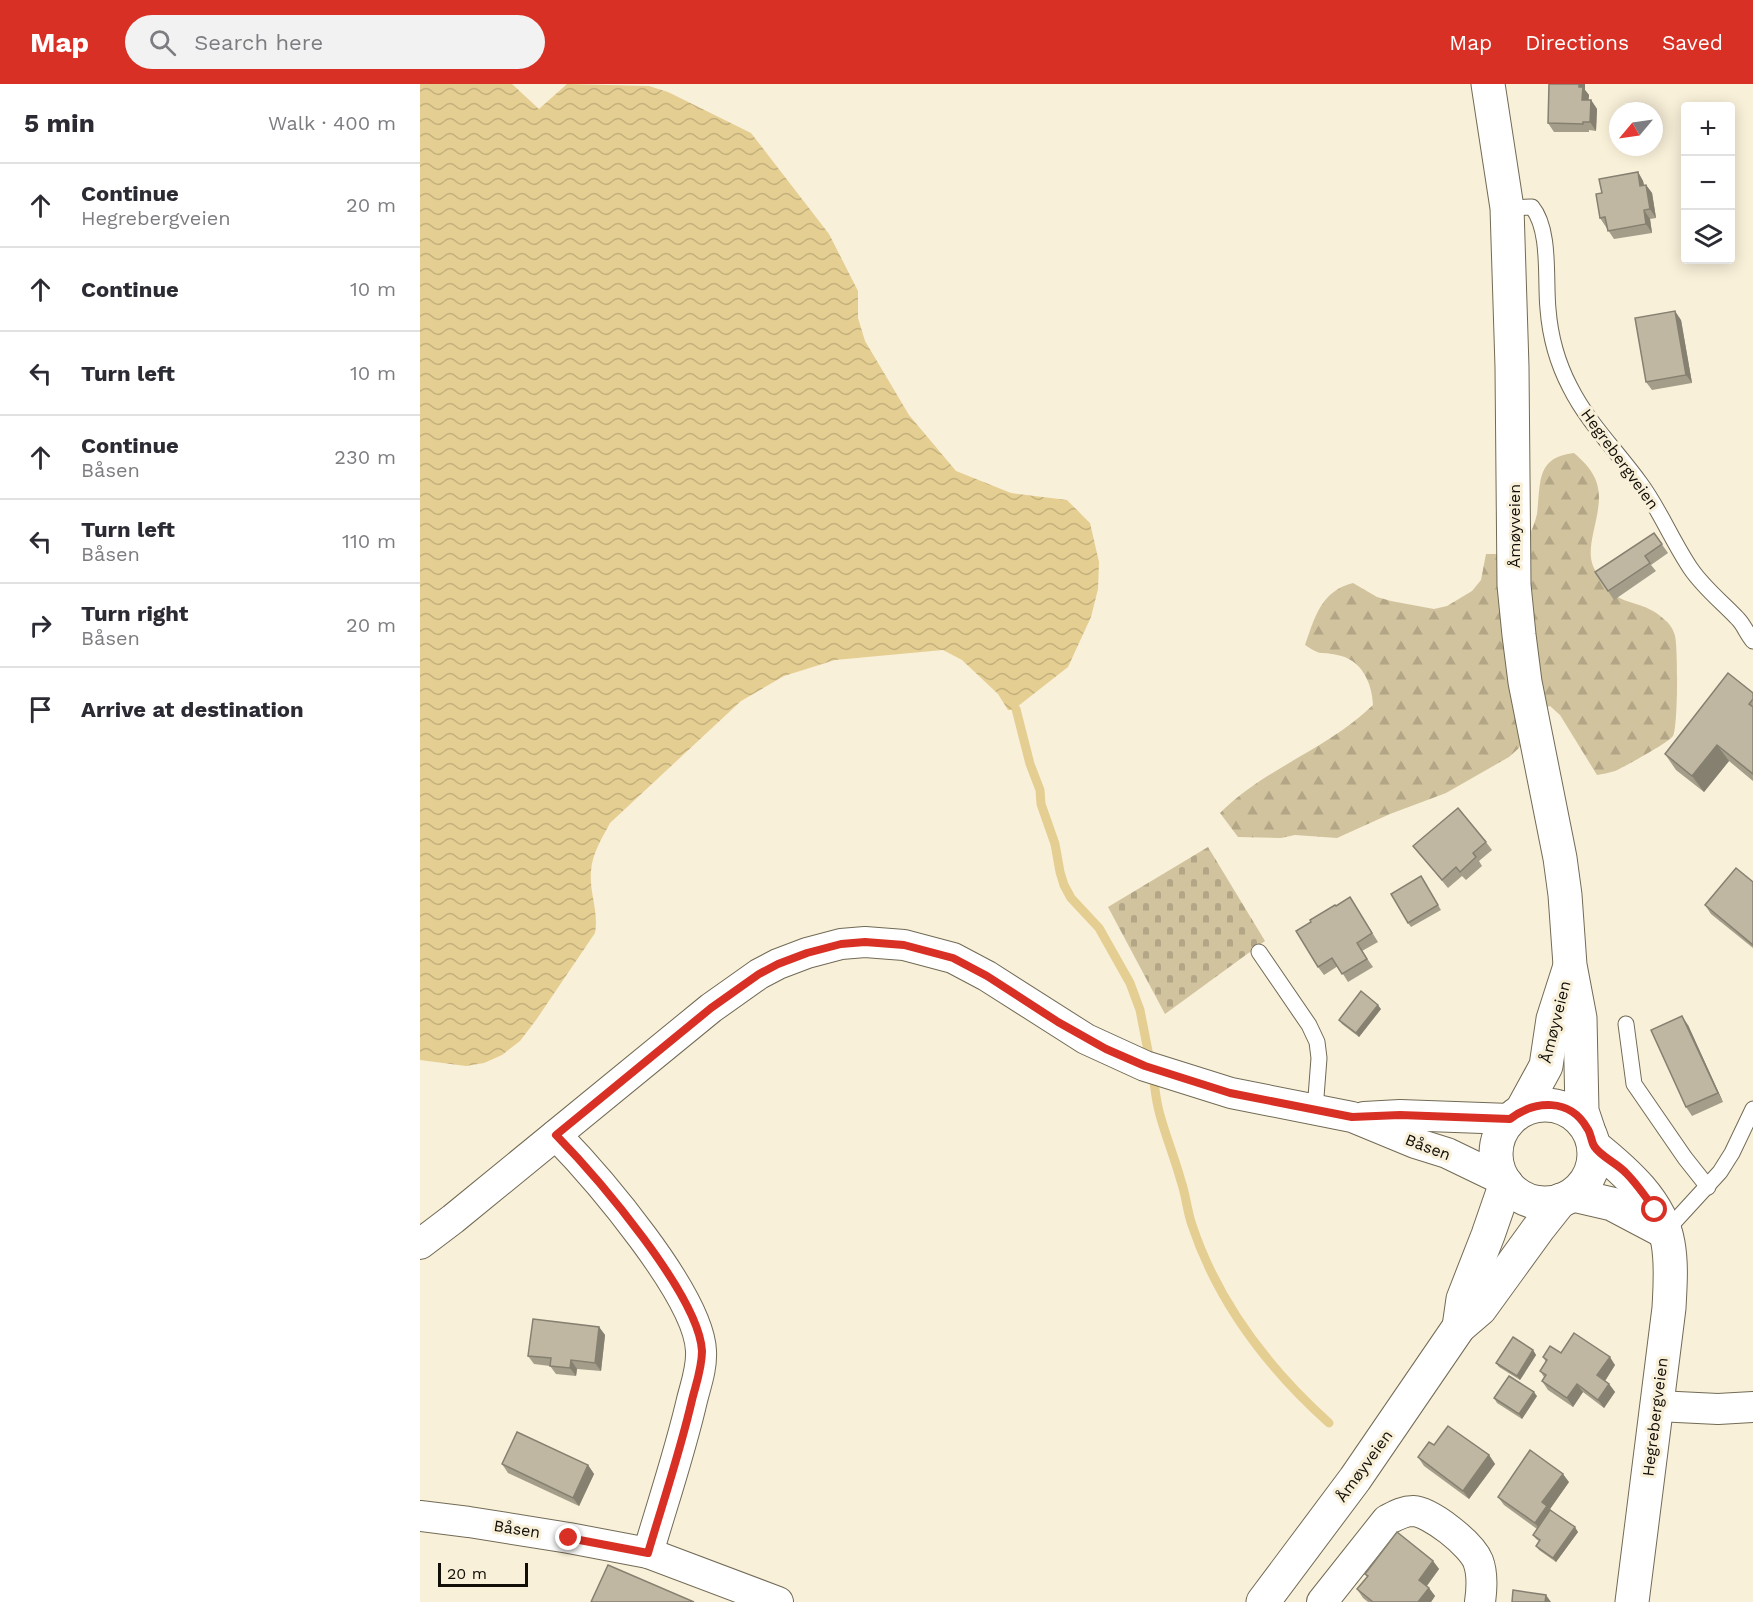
<!DOCTYPE html>
<meta charset="utf-8">
<style>
:root{--surface:#fff;--page:#f2f2f3;--text:#2b2b33;--muted:#7c7c81;--line:#e1e1e2;--accent:#d93025}
body{margin:0;font-family:"Work Sans",sans-serif;background:var(--page);color:var(--text)}
.controls{position:absolute;right:18px;top:18px;display:grid;overflow:hidden;border-radius:6px;box-shadow:0 3px 15px #0003}
.controls button{width:54px;height:54px;display:grid;place-items:center;padding:0;border:0;border-bottom:2px solid var(--line);background:var(--surface);color:var(--text);font:30px sans-serif}
.compass{position:absolute;left:1189px;top:18px;width:54px;height:54px;border-radius:50%;background:var(--surface);box-shadow:0 3px 15px #0003;rotate:241deg}
.scale{position:absolute;left:18px;bottom:15px;width:90px;box-sizing:border-box;padding-left:6px;border:3px solid #110e07;border-top:0;font-size:16px;line-height:21px;white-space:nowrap;color:#110e07;-webkit-text-stroke:4px #f9f0d9;paint-order:stroke}
.stop{position:absolute;width:18px;height:18px;margin:-14px;border:4px solid #d93025;border-radius:50%;background:#fff}
.stop.end{background:#d93025;border-color:#fff;box-shadow:0 2px 6px #0008}
.list{margin:0;padding:0;list-style:none}
h2{display:flex;justify-content:space-between;align-items:center;height:78px;margin:0;padding:0 24px;font-size:26px}
h2 small{font-size:20px;font-weight:400;color:var(--muted)}
.list li{display:grid;grid-template-columns:39px 1fr auto;gap:18px;align-items:center;box-sizing:border-box;height:84px;padding:0 24px;border-top:2px solid var(--line)}
.list b{display:block;font-size:22px;white-space:nowrap}
.list p{margin:0;font-size:20px;white-space:nowrap;color:var(--muted)}
.list em{font-size:20px;font-style:normal;color:var(--muted)}
.icon{flex:none;width:33px;height:33px;fill:none;stroke:currentColor;stroke-width:2;stroke-linecap:round;stroke-linejoin:round}
.map{position:relative;flex:none;width:1333px;height:1518px;overflow:hidden}
header{display:flex;align-items:center;gap:36px;box-sizing:border-box;height:84px;padding:0 30px;background:var(--accent);color:#fff}
header strong{font-size:28px}
nav{display:flex;gap:33px;margin-inline-start:auto;font-size:21px}
.search{width:420px;height:54px;background:var(--page);display:flex;align-items:center;gap:15px;box-sizing:border-box;padding:0 21px;border-radius:33px;color:var(--muted);font-size:22px}
main{display:flex}
aside{flex:1;background:var(--surface)}
.map>svg:first-child{display:block}
.forest{fill:url(#forest-firs)}
.cemetery{fill:url(#cemetery-stones)}
.water{fill:url(#water-waves)}
.lines{fill:none;stroke-linecap:round;stroke-linejoin:round}
.stream{stroke:#e5ce91;stroke-width:9}
.service-casing{stroke:#716a55;stroke-width:17}
.minor-casing{stroke:#716a55;stroke-width:32}
.secondary-casing{stroke:#716a55;stroke-width:35}
.service{stroke:#fff;stroke-width:15}
.minor{stroke:#fff;stroke-width:30}
.secondary{stroke:#fff;stroke-width:33}
.wall{fill:#a49d8a}
.shaded-wall{fill:#868071}
.building{fill:#bfb7a1;stroke:#868071;stroke-width:1.5}
.route{stroke:#d93025;stroke-width:8}
.labels{text-anchor:middle;dominant-baseline:central;stroke-width:6;stroke-linejoin:round;paint-order:stroke}
.street-label{font-size:16px;fill:#110e07;stroke:#f9f0d9}
</style>
<header>
<strong>Map</strong>
<div class="search"><svg class="icon" aria-label="search" viewBox="0 0 24 24"><circle cx="10" cy="10" r="6"/><path d="M15 15l6 6"/></svg>Search here</div>
<nav><a>Map</a><a>Directions</a><a>Saved</a></nav>
</header>
<main>
<aside>
<h2>5 min<small>Walk · 400 m</small></h2>
<ul class="list">
<li><svg class="icon" aria-label="ahead" viewBox="0 0 24 24"><path d="M12 20V5M6 11l6-6 6 6"/></svg><div><b>Continue</b><p>Hegrebergveien</p></div><em>20 m</em></li>
<li><svg class="icon" aria-label="ahead" viewBox="0 0 24 24"><path d="M12 20V5M6 11l6-6 6 6"/></svg><div><b>Continue</b></div><em>10 m</em></li>
<li><svg class="icon" aria-label="left" viewBox="0 0 24 24"><path d="M17 20v-9H6M10 6l-5 5 5 5"/></svg><div><b>Turn left</b></div><em>10 m</em></li>
<li><svg class="icon" aria-label="ahead" viewBox="0 0 24 24"><path d="M12 20V5M6 11l6-6 6 6"/></svg><div><b>Continue</b><p>Båsen</p></div><em>230 m</em></li>
<li><svg class="icon" aria-label="left" viewBox="0 0 24 24"><path d="M17 20v-9H6M10 6l-5 5 5 5"/></svg><div><b>Turn left</b><p>Båsen</p></div><em>110 m</em></li>
<li><svg class="icon" aria-label="right" viewBox="0 0 24 24"><path d="M7 20v-9h11M14 6l5 5-5 5"/></svg><div><b>Turn right</b><p>Båsen</p></div><em>20 m</em></li>
<li><svg class="icon" aria-label="arrive" viewBox="0 0 24 24"><path d="M6 21V4h12l-3 4 3 4H6"/></svg><div><b>Arrive at destination</b></div></li>
</ul>
</aside>
<div class="map">
<svg width="1333" height="1518" viewBox="0 0 1333 1518">
<defs>
<pattern id="forest-firs" width="22" height="20" patternUnits="userSpaceOnUse" patternTransform="scale(1.5)"><rect width="22" height="20" fill="#d1c39d"/><path d="M5 1l3.5 6h-7zM16 11l3.5 6h-7z" fill="#b2a686"/></pattern>
<pattern id="cemetery-stones" width="16" height="16" patternUnits="userSpaceOnUse" patternTransform="scale(1.5)"><rect width="16" height="16" fill="#d1c39d"/><path d="M2 7V4a2 2 0 0 1 4 0v3zM10 15v-3a2 2 0 0 1 4 0v3z" fill="#b2a686"/></pattern>
<pattern id="water-waves" width="16" height="10" patternUnits="userSpaceOnUse" patternTransform="scale(1.5)"><rect width="16" height="10" fill="#e5ce91"/><path d="M0 5q4-4 8 0t8 0" fill="none" stroke="#c3b07c"/></pattern>
</defs>
<rect width="100%" height="100%" fill="#f9f0d9"/>
<path class="forest" d="M1154 369C1186 396 1181 414 1173 450 1171 461 1169 471 1173 482 1194 530 1218 509 1246 537 1250 540 1254 547 1255 552 1258 563 1258 643 1253 652 1248 659 1204 683 1195 687 1189 689 1182 690 1177 691L1140 631 1130 622 1116 626 1099 664 1089 673 1026 709 970 730 917 754 875 751 861 754 818 753 800 729C845 684 908 665 953 621 952 598 941 575 917 571 899 567 903 573 885 561 895 533 901 507 933 499L957 513 971 517 1014 525 1027 522 1052 507 1061 496 1066 470H1079L1107 456C1111 448 1115 439 1117 430 1121 400 1115 373 1154 369Z"/>
<path class="cemetery" d="M788 763 845 857 745 930 688 823Z"/>
<path class="water" d="M0 0H92L119 25 147 0 229 2 248 8 331 49 409 150 438 207V234L445 257 489 331 536 387 591 409 647 416 670 439 679 478 678 505 671 533 648 583 593 626H588L578 610 542 576 523 566 415 576 364 592 321 617 190 739C182 754 172 770 171 787 169 808 179 828 175 849L116 936 100 957 82 971 64 979 46 982 0 976Z"/>
<g class="lines">
<g class="stream">
<path d="M596 625 610 680 620 706 621 720 635 760 640 788 644 801 651 814 679 844 710 899 720 926 730 977"/>
<path d="M733 991C735 1004 736 1018 740 1031 746 1053 755 1075 761 1097 766 1111 767 1127 772 1141 798 1219 849 1285 909 1339"/>
</g>
<g class="service-casing">
<g id="service">
<path d="M1087 124 1112 123C1131 146 1125 196 1128 225 1130 251 1138 280 1150 303 1168 339 1197 367 1220 399 1240 426 1252 457 1271 485 1284 504 1302 518 1318 535 1324 541 1327 550 1333 557"/>
<path d="M839 868 889 941 897 958 899 974 895 1026"/>
<path d="M1206 940 1214 1000 1265 1074 1288 1103"/>
<path d="M1245 1148 1300 1088 1312 1069 1333 1025"/>
</g>
</g>
<g class="minor-casing">
<g id="minor">
<path d="M944 1033 980 1031 1090 1035"/>
<path d="M136 1051C176 1092 279 1211 281 1267 282 1284 276 1300 272 1316 260 1368 243 1418 228 1469"/>
<path d="M0 1160 33 1135 291 924 339 890 358 880 387 869 421 860 445 858 484 861 533 874 567 892 666 955 725 982 811 1009 932 1033 995 1059 1027 1069 1083 1096"/>
<path d="M1237 1322 1298 1325 1333 1323"/>
<path d="M0 1432 49 1438 149 1454 228 1469 358 1518"/>
<path d="M902 1518 967 1436C975 1432 983 1427 993 1427 1011 1428 1051 1460 1058 1477 1063 1490 1062 1504 1060 1518"/>
</g>
</g>
<g class="secondary-casing">
<g id="secondary">
<path d="M1068 0 1087 124 1092 283 1094 501 1099 551 1105 598 1140 774 1145 811 1150 881 1160 934 1162 1027 1168 1045"/>
<circle cx="1125" cy="1070" r="49"/>
<path d="M1102 1026 1126 982 1133 935 1149 885"/>
<path d="M1174 1062C1205 1087 1241 1118 1248 1159 1252 1181 1250 1203 1249 1224L1212 1518"/>
<path d="M1153 1111 1192 1120 1245 1148"/>
<path d="M1039 1243 1043 1215 1068 1151 1086 1099"/>
<path d="M843 1518 935 1395 1039 1243 1060 1225 1118 1145 1141 1116"/>
</g>
</g>
<use href="#service" class="service"/>
<use href="#minor" class="minor"/>
<use href="#secondary" class="secondary"/>
</g>
<g class="wall">
<path d="M1129 0H1165V6L1169 11 1168 16H1171L1177 25 1176 47 1169 46V48H1134L1128 39Z"/>
<path d="M1218 88 1223 97 1224 101H1226L1232 109 1236 134 1230 135 1232 149 1194 155 1180 134 1182 109Z"/>
<path d="M1261 236 1272 299 1232 306 1226 298Z"/>
<path d="M1234 449 1248 469 1231 481 1236 487 1194 516 1175 488Z"/>
<path d="M1333 609V697L1309 677 1284 708 1256 686 1245 670Z"/>
<path d="M1066 758 1072 766 1059 777 1062 782 1046 796 1042 792 1028 804 993 762Z"/>
<path d="M1004 797 1021 826 991 843 988 839Z"/>
<path d="M1333 798V864L1291 830 1285 821Z"/>
<path d="M930 813 958 858 942 867 953 883 928 898 918 882 904 891 898 883 916 822Z"/>
<path d="M961 925 939 953 922 940 919 936Z"/>
<path d="M1268 941 1303 1018 1272 1032 1266 1023Z"/>
<path d="M179 1243 185 1251 181 1287 157 1285 156 1292 136 1290 130 1282 114 1280 108 1272Z"/>
<path d="M1113 1266 1116 1271 1100 1296 1079 1283 1076 1279Z"/>
<path d="M1141 1269 1195 1281 1185 1297 1189 1300 1195 1308 1184 1324 1163 1308 1153 1323 1128 1306 1122 1297 1124 1293 1120 1287 1126 1278 1123 1273Z"/>
<path d="M1117 1312 1102 1335 1077 1319 1074 1314Z"/>
<path d="M1014 1361 1069 1371 1075 1380 1049 1415 1004 1382 998 1373Z"/>
<path d="M82 1380 168 1381 174 1390 159 1422 88 1389Z"/>
<path d="M1149 1398 1130 1425 1158 1448 1136 1478 1119 1466 1116 1462 1119 1457 1116 1455 1113 1451 1117 1445 1084 1421 1078 1413Z"/>
<path d="M1013 1477 1019 1485 1007 1502 1015 1512 1011 1518H948L943 1514 937 1505 947 1493 945 1490Z"/>
</g>
<g class="shaded-wall">
<path d="M1159 0H1165V6L1169 11 1168 25 1162 16Z"/>
<path d="M1171 16 1177 25 1176 47 1170 38Z"/>
<path d="M1218 88 1223 97 1226 110 1220 102Z"/>
<path d="M1226 101 1232 109 1236 134 1230 125Z"/>
<path d="M1224 126 1230 135 1232 149 1226 140Z"/>
<path d="M1255 227 1261 236 1272 299 1266 291Z"/>
<path d="M1297 661 1309 677 1284 708 1272 692Z"/>
<path d="M958 921 961 925 939 953 936 949Z"/>
<path d="M1262 932 1268 941 1303 1018 1298 1009Z"/>
<path d="M179 1243 185 1251 181 1287 175 1279Z"/>
<path d="M1113 1266 1116 1271 1100 1296 1097 1292Z"/>
<path d="M1190 1273 1195 1281 1183 1300 1177 1291Z"/>
<path d="M151 1276 157 1285 156 1292 150 1284Z"/>
<path d="M1157 1300 1163 1308 1153 1323 1147 1314Z"/>
<path d="M1189 1300 1195 1308 1184 1324 1178 1316Z"/>
<path d="M1114 1308 1117 1312 1102 1335 1099 1330Z"/>
<path d="M1069 1371 1075 1380 1049 1415 1043 1407Z"/>
<path d="M168 1381 174 1390 159 1422 153 1414Z"/>
<path d="M1143 1390 1149 1398 1130 1425 1133 1430 1121 1447 1115 1439 1122 1418Z"/>
<path d="M1155 1443 1158 1448 1136 1478 1133 1474Z"/>
<path d="M1013 1477 1019 1485 1005 1504 999 1496Z"/>
<path d="M1009 1504 1015 1512 1011 1518H998Z"/>
<path d="M1126 1511 1131 1518H1125Z"/>
</g>
<g class="building">
<path d="M1129 0H1159V3H1163L1162 16H1171L1170 38H1163V40L1128 39Z"/>
<path d="M1218 88 1220 102 1226 101 1230 125 1224 126 1226 140 1188 147 1185 133 1180 134 1176 110 1182 109 1179 95Z"/>
<path d="M1255 227 1266 291 1226 298 1215 234Z"/>
<path d="M1234 449 1242 460 1225 472 1230 479 1188 507 1175 488Z"/>
<path d="M1308 589 1333 609V615L1329 620 1333 623V690L1297 661 1272 692 1245 670Z"/>
<path d="M1038 724 1066 758 1053 769 1056 773 1040 788 1036 783 1022 796 993 762Z"/>
<path d="M1316 784 1333 798V861L1285 821Z"/>
<path d="M1001 792 1018 821 988 839 971 810Z"/>
<path d="M930 813 952 849 937 859 947 875 922 890 912 874 898 883 876 847 891 838 890 836 915 821 916 822Z"/>
<path d="M941 907 958 921 936 949 919 936Z"/>
<path d="M1262 932 1298 1009 1266 1023 1231 946Z"/>
<path d="M113 1235 179 1243 175 1279 151 1276 150 1284 130 1282 131 1274 108 1272Z"/>
<path d="M1154 1249 1190 1273 1177 1291 1189 1300 1178 1316 1157 1300 1147 1314 1122 1297 1126 1291 1120 1287 1127 1276 1123 1273 1130 1262 1141 1269Z"/>
<path d="M1093 1253 1113 1266 1097 1292 1076 1279Z"/>
<path d="M1089 1292 1114 1308 1099 1330 1074 1314Z"/>
<path d="M1028 1342 1069 1371 1043 1407 998 1373 1009 1358 1014 1361Z"/>
<path d="M97 1348 168 1381 153 1414 82 1380Z"/>
<path d="M1110 1366 1143 1390 1122 1418 1127 1422 1115 1439 1078 1413Z"/>
<path d="M1130 1426 1155 1443 1133 1474 1116 1462 1120 1456 1113 1451Z"/>
<path d="M977 1448 1013 1477 999 1496 1009 1504 998 1518H953L937 1505 948 1492 945 1490Z"/>
<path d="M188 1481 274 1518H171Z"/>
<path d="M1093 1506 1126 1511 1125 1518H1092Z"/>
</g>
<g class="lines">
<path class="route" d="M149 1454 228 1469C243 1418 260 1368 272 1316 276 1300 282 1284 282 1267 279 1211 176 1092 136 1051L291 924 339 890 358 880 387 869 421 860 445 858 484 861 533 874 567 892 638 938 686 965 725 982 810 1009 932 1033 980 1031 1090 1035C1115 1016 1150 1014 1167 1044 1171 1049 1171 1057 1174 1062 1181 1073 1197 1079 1206 1089 1217 1100 1226 1113 1235 1126"/>
</g>
<g class="labels">
<g class="street-label">
<text transform="translate(1200 375) rotate(54)">Hegrebergveien</text>
<text transform="translate(1094 442) rotate(-90)">Åmøyveien</text>
<text transform="translate(1135 938) rotate(-76)">Åmøyveien</text>
<text transform="translate(1008 1063) rotate(21)">Båsen</text>
<text transform="translate(1235 1333) rotate(-83)">Hegrebergveien</text>
<text transform="translate(944 1382) rotate(-54)">Åmøyveien</text>
<text transform="translate(97 1445) rotate(9)">Båsen</text>
</g>
</g>
</svg>
<div class="controls">
<button>+</button>
<button>−</button>
<button><svg class="icon" aria-label="layers" viewBox="0 0 24 24"><path d="M12 4l9 5-9 5-9-5zM3 14l9 5 9-5"/></svg></button>
</div>
<svg class="compass" viewBox="-18 -18 36 36"><path d="M0-13l5 13h-10z" fill="#e53935"/><path d="M0 13l5-13h-10z" fill="#7c7c81"/></svg>
<div class="scale">20 m</div>
<div class="stop" style="left:1235px;top:1126px"></div>
<div class="stop end" style="left:149px;top:1454px"></div>
</div>
</main>
